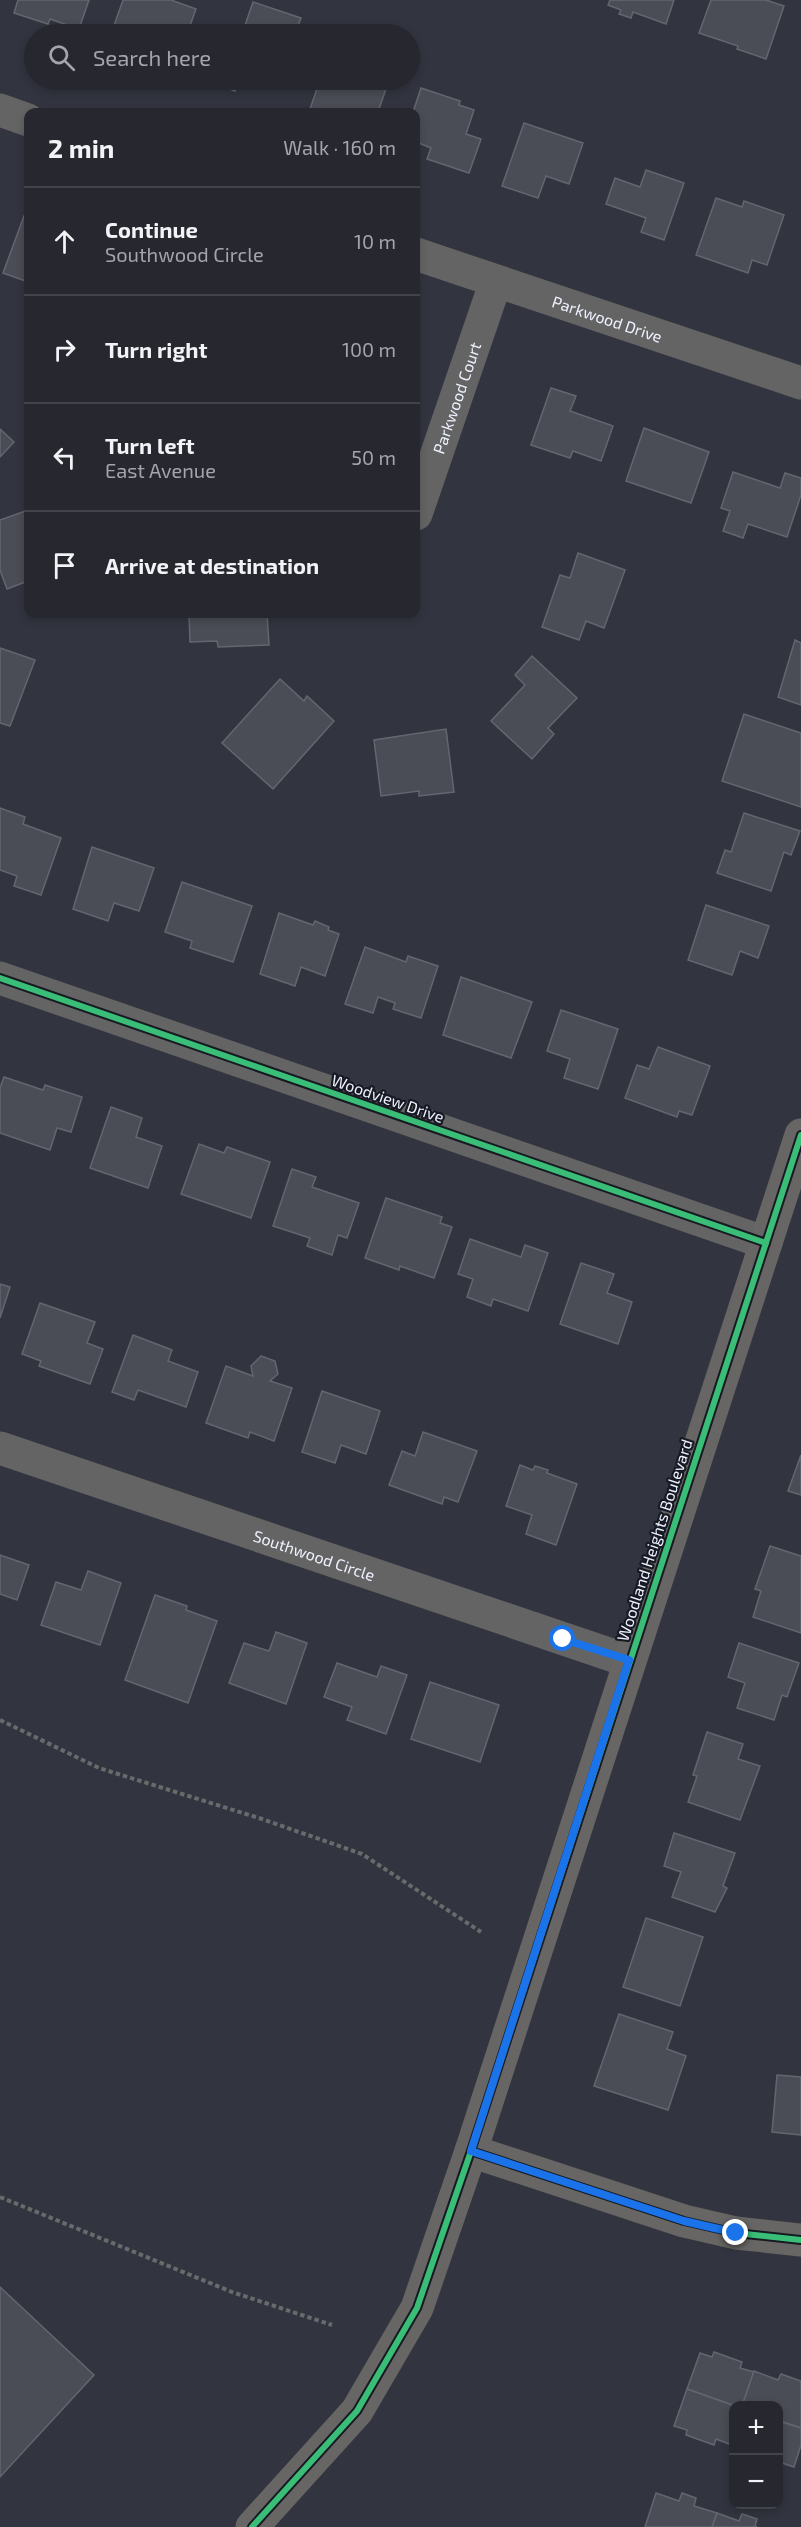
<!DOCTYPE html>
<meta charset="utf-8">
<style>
:root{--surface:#26272f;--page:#32333b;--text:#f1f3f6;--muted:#a4a5aa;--line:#42444b}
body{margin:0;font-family:"Exo 2",sans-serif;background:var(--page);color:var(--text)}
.controls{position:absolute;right:18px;bottom:18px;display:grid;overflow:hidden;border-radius:12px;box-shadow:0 3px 9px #0003}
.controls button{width:54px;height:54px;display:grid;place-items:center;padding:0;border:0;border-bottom:2px solid var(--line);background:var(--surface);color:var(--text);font:30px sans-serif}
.stop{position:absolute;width:18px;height:18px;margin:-14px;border:4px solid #1a73e8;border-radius:50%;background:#fff}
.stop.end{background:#1a73e8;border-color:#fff;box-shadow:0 2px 6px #0008}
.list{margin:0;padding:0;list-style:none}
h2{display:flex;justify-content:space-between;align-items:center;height:78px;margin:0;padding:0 24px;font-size:26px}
h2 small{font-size:20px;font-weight:400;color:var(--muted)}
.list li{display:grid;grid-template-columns:39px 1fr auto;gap:18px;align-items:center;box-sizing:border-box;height:108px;padding:0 24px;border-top:2px solid var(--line)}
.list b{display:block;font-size:22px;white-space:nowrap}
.list p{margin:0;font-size:20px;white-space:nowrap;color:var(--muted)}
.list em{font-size:20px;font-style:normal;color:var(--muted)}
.icon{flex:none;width:33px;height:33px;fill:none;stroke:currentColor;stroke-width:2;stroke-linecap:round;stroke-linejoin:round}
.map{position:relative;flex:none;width:801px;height:2527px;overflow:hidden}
.search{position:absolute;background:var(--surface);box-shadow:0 3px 9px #0003;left:24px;top:24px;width:396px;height:66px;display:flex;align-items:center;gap:15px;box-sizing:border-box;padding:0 21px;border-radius:33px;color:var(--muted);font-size:22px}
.panel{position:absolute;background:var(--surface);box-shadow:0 3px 9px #0003;left:24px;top:108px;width:396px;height:510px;border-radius:12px}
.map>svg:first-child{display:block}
.building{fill:#4b4d56;stroke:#64666f;stroke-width:1.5}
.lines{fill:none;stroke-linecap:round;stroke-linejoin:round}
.path{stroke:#686a6b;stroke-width:4;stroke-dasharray:4.5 3;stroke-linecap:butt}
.street{stroke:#646464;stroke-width:33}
.secondary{stroke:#676664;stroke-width:33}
.cycleway-casing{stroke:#171a23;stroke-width:10}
.cycleway{stroke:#3abd76;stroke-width:6}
.route{stroke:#1a73e8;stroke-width:8}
.labels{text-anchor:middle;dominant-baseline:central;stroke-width:4.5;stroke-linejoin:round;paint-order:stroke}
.street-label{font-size:16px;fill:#eef2ff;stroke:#171a23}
</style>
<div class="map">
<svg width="801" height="2527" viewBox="0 0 801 2527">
<rect width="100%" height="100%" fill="#32343f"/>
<g class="building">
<path d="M18 0H89L79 29 50 19 48 24 14 13Z"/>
<path d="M123 0H171L196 9 187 34H111Z"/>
<path d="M610 0H674L666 24 633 12 631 18 619 14 621 10 608 5Z"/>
<path d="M711 0H766L784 6 766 59 737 49 738 46 699 33Z"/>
<path d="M253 2 301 18 295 34H242Z"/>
<path d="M205 80H239L235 91Z"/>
<path d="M320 80H389L378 112H309Z"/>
<path d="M421 88 460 101 459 105 474 110 466 134 481 139 469 173 427 159 431 148 416 142V112H413Z"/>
<path d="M524 123 583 143 569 184 546 176 538 198 502 186Z"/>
<path d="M646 170 684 183 664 240 641 232 646 218 606 204 615 178 640 187Z"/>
<path d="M716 198 742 207 744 201 784 215 767 265 752 260 748 273 696 255Z"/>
<path d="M24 216 28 218V282L3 273Z"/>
<path d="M551 388 576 396 570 411 613 426 601 461 573 451 570 458 531 445Z"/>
<path d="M644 428 709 452 691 503 626 481Z"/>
<path d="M0 429 14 442 0 457Z"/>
<path d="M733 472 780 488 785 473 801 478V495L787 537 748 524 743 538 723 531 730 511 721 508Z"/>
<path d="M28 510V581L7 589 0 570V520Z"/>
<path d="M578 553 625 570 604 628 586 621 579 640 542 627 560 575 570 578Z"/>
<path d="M189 614H267L269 645 218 647 217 641 190 642Z"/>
<path d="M795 640 801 643V705L778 697Z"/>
<path d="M0 648 35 660 10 726 0 723Z"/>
<path d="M532 656 577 698 548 728 554 734 532 759 491 721 525 685 515 675Z"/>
<path d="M280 679 304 701 307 696 334 721 273 789 222 743Z"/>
<path d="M744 714 801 733V807L722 781Z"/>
<path d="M446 729 454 792 419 796V791L381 796 374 740Z"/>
<path d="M0 808 25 817 23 824 61 838 41 895 14 886 17 876 0 870Z"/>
<path d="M744 813 800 831 791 855 784 852 771 891 717 873 725 850 731 852Z"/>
<path d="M92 847 154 868 139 911 114 903 108 921 73 909Z"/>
<path d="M182 882 252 906 233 962 190 948 192 941 165 932Z"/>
<path d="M706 905 769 926 758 958 740 951 732 975 688 960Z"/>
<path d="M279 913 313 925 315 921 329 927 328 930 339 934 325 976 301 967 295 986 260 974Z"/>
<path d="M365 947 406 962 408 956 438 966 421 1018 393 1009 395 1003 378 997 373 1013 345 1004Z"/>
<path d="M461 977 532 1002 511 1058 443 1035Z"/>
<path d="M561 1010 618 1029 598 1089 564 1078 570 1059 547 1051Z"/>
<path d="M658 1047 710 1066 692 1115 679 1111 677 1117 625 1098 637 1065 649 1069Z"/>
<path d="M4 1077 43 1090 45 1085 82 1097 71 1132 57 1128 50 1150 0 1133V1088Z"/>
<path d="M111 1107 142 1118 136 1137 162 1146 148 1188 90 1168Z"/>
<path d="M199 1144 224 1153 227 1147 270 1162 251 1218 181 1194Z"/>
<path d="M292 1169 316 1177 312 1187 359 1203 347 1238 338 1235 332 1255 307 1246 310 1238 273 1226Z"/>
<path d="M386 1198 442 1217 440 1223 452 1227 434 1278 400 1266 399 1270 365 1258Z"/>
<path d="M470 1239 521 1257 525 1245 548 1253 528 1311 493 1299 491 1306 467 1297 473 1279 458 1274Z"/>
<path d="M581 1263 614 1274 607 1293 632 1302 618 1344 560 1324Z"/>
<path d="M0 1284 10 1287 0 1318Z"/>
<path d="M40 1303 95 1322 87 1343 103 1349 90 1384 39 1366 41 1361 22 1354Z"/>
<path d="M133 1335 172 1350 168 1361 198 1372 186 1407 138 1390 134 1400 112 1392Z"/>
<path d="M261 1356 275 1361 278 1374 270 1381 292 1388 274 1441 250 1432 248 1438 206 1423 226 1366 253 1376 251 1366Z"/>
<path d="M322 1391 380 1411 366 1454 341 1445 335 1463 302 1452Z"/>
<path d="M423 1432 477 1451 458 1502 444 1497 442 1504 389 1485 402 1451 415 1456Z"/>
<path d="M801 1455V1495L788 1491Z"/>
<path d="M520 1465 533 1470 535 1466 548 1470 547 1473 577 1484 556 1545 526 1534 532 1515 506 1506Z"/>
<path d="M770 1546 801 1556V1633L753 1617 761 1591 755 1589Z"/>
<path d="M0 1555 29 1565 17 1600 0 1594Z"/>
<path d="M88 1571 121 1583 100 1645 41 1625 56 1582 81 1590Z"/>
<path d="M155 1595 187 1606 186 1610 217 1621 188 1703 125 1680Z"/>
<path d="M276 1632 307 1643 286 1704 229 1683 244 1643 269 1651Z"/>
<path d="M739 1643 799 1663 787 1697 782 1695 774 1720 737 1708 745 1683 728 1677Z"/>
<path d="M337 1663 377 1677 381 1666 407 1675 386 1734 347 1720 352 1707 324 1697Z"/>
<path d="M430 1682 499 1705 480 1762 411 1739Z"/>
<path d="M707 1732 743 1744 738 1759 760 1766 740 1820 688 1802 697 1776 693 1775Z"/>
<path d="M674 1833 735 1853 723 1886 727 1888 715 1912 672 1897 681 1872 664 1866Z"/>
<path d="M646 1918 703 1937 680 2006 623 1987Z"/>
<path d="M619 2014 673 2032 667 2049 686 2056 668 2110 594 2086Z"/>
<path d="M777 2075 801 2077V2135L772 2132Z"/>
<path d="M0 2287 94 2375 0 2477Z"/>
<path d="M714 2352 742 2362 740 2368 754 2372 742 2406H735L687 2389 700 2353 712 2357Z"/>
<path d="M754 2371 778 2380 781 2374 801 2381V2428L778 2420V2406H742Z"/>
<path d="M687 2389 735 2406 734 2431 729 2444 716 2439 714 2445 686 2435 687 2430 674 2426Z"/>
<path d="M778 2421 801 2428V2445L794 2467 782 2463 780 2468 778 2467Z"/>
<path d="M656 2493 679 2501 682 2493 696 2498 694 2506 717 2513 712 2527H645Z"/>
<path d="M717 2513 739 2521 742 2514 757 2519 755 2526 757 2527H712Z"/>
</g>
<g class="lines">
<g class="path">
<path d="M0 1720 99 1768 262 1819 362 1854 481 1932"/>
<path d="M0 2197 232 2292 332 2325"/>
</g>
<g class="street">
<path d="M0 110 28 120"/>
<path id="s1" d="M416 254 801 383"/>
<path id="s2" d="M416 514 496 281"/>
<path d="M0 978 766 1243"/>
<path id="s3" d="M0 1448 629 1661"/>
</g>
<g class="secondary">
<path d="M471 2151 684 2221 736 2233 801 2240"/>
<path d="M252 2527 357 2411 417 2308 471 2151 801 1135"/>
</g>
<g class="cycleway-casing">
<g id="cycleway">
<path d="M0 978 766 1243"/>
<path d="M471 2151 684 2221 736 2233 801 2240"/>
<path d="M252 2527 357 2411 417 2308 471 2151 801 1135"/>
</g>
</g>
<use href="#cycleway" class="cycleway"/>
</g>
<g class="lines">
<path class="route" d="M563 1639 629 1660 471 2151 684 2221 736 2233"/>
</g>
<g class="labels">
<g class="street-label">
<text stroke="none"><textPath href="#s1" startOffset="202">Parkwood Drive</textPath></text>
<text stroke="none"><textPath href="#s2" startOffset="123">Parkwood Court</textPath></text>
<text transform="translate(388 1098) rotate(19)">Woodview Drive</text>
<text transform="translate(654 1540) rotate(-72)">Woodland Heights Boulevard</text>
<text stroke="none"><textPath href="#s3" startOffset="332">Southwood Circle</textPath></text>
</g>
</g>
</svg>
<div class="controls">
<button>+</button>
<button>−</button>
</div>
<div class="stop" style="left:563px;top:1639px"></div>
<div class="stop end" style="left:736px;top:2233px"></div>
<div class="search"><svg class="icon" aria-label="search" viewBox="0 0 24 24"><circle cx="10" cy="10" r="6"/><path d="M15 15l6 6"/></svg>Search here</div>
<section class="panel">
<h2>2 min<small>Walk · 160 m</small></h2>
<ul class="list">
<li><svg class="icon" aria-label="ahead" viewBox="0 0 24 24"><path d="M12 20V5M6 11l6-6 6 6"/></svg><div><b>Continue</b><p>Southwood Circle</p></div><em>10 m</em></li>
<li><svg class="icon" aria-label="right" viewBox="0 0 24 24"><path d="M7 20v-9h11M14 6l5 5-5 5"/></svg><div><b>Turn right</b></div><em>100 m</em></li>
<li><svg class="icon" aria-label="left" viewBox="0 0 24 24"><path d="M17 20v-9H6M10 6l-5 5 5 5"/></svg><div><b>Turn left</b><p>East Avenue</p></div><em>50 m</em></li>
<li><svg class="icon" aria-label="arrive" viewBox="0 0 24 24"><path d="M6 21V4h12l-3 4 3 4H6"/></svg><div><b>Arrive at destination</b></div></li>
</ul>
</section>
</div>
